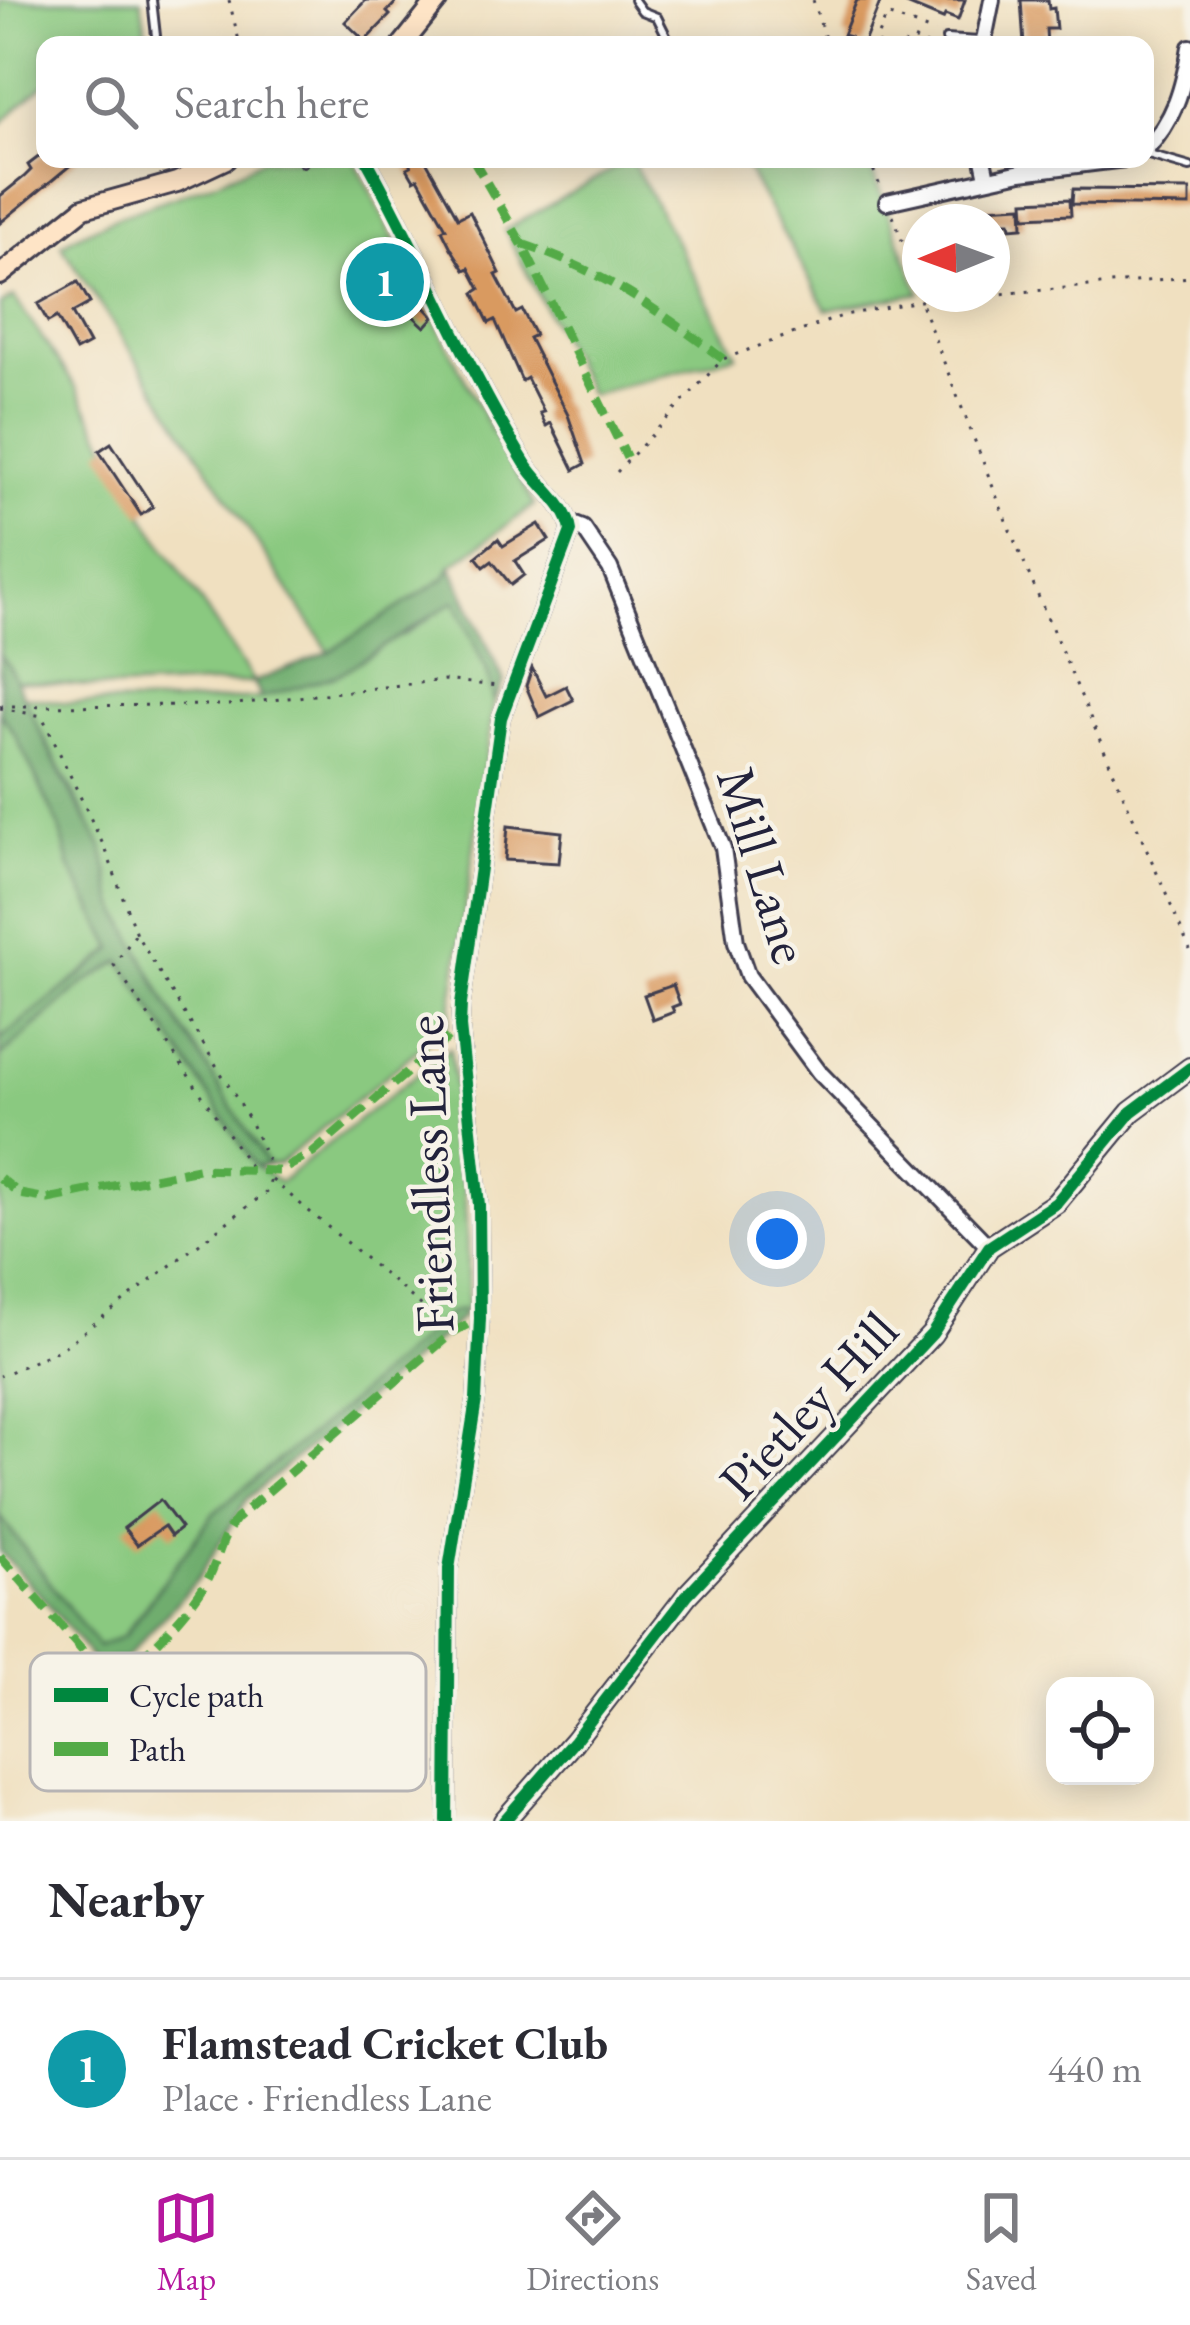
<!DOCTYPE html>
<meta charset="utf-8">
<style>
:root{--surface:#fff;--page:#f2f2f3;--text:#2b2b33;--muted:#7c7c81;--line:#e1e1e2;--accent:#b5179e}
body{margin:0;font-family:"EB Garamond",serif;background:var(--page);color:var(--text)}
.controls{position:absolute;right:36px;bottom:36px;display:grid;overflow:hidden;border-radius:24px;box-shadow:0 6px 30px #0003}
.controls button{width:108px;height:108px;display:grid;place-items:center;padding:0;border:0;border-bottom:3px solid var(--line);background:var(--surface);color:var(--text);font:60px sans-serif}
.compass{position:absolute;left:902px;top:204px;width:108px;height:108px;border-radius:50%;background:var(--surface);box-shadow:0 6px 30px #0003;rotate:269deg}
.you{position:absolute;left:777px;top:1239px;width:42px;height:42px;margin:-30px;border:9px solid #fff;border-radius:50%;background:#1a73e8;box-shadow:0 0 0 18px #1a73e833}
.badge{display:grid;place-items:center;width:78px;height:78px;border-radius:50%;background:var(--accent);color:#fff;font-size:39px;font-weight:700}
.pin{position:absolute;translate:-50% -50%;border:6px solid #fff;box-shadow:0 3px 12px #0006}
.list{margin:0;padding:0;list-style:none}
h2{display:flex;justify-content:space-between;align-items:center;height:156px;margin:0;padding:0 48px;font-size:51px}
h2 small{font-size:39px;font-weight:400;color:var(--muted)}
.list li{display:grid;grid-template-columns:78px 1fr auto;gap:36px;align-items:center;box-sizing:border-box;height:180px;padding:0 48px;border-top:3px solid var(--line)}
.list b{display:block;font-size:45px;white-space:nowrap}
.list p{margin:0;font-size:39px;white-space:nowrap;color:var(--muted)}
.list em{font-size:39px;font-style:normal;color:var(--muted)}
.icon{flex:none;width:66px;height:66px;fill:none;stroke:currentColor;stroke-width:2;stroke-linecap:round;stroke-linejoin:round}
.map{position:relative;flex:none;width:1190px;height:1821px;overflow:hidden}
.search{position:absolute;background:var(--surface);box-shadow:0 6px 30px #0003;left:36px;right:36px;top:36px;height:132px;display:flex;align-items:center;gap:30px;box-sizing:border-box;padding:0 42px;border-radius:24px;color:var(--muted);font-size:45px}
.sheet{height:336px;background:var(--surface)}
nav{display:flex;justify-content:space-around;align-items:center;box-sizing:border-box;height:168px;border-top:3px solid var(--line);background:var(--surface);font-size:33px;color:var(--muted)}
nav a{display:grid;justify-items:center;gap:6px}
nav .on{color:var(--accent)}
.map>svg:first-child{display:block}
.green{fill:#8ac980;stroke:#56765e;stroke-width:3}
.forest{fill:#6fad6e;stroke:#486854;stroke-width:3}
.building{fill:#d99a61}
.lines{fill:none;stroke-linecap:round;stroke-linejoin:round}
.lane-casing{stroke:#413e4f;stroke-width:12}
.street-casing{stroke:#413e4f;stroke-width:20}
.secondary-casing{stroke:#413e4f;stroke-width:24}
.path{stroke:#413e4f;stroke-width:3;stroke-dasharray:3 9;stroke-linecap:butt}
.lane{stroke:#fff;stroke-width:6}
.street{stroke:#fff;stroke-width:14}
.secondary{stroke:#fee4c6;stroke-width:18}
.quiet{stroke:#53aa46;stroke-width:9;stroke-dasharray:18 9;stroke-linecap:butt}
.cycleway-casing{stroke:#f7f3e8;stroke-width:20}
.cycleway{stroke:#00873e;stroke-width:12}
.labels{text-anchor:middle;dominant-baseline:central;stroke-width:9;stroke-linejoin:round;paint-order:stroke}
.street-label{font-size:54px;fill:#22223b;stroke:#f7f3e8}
.key{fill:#f7f3e8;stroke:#b7b4b4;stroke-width:3}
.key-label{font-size:33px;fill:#22223b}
</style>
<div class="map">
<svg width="1190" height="1821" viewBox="0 0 1190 1821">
<rect width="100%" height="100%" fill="#f7f3e8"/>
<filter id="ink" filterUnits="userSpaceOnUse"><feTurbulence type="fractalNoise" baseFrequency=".00833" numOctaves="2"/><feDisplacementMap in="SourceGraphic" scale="24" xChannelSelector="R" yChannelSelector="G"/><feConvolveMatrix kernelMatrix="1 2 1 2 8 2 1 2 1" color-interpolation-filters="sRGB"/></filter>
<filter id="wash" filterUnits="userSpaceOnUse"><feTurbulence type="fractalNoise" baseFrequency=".004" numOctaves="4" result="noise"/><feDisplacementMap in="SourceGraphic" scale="48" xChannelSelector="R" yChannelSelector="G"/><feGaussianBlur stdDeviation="2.7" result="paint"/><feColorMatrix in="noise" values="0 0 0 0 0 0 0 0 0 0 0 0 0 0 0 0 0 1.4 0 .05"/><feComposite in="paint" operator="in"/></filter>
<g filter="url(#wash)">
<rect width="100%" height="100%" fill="#f0e0c0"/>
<g class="green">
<path d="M0 0H141L148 45H45V83L0 124Z"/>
<path d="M263 159H354L486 421 534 505 451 566 445 578 329 652 61 245C124 206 199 196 263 159Z"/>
<path d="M631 159 737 355 590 395 505 230Z"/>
<path d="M741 159H867L920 293 827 310Z"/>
<path d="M14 297 76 387 146 519 254 682 117 688 16 681 0 655V305Z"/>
<path d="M455 600 488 674 494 703 449 1024 279 1164 268 1165 167 1004 115 904 103 849 22 696 67 703H173L260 698 408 633Z"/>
<path d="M0 712 16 736 60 828 70 868 114 949 0 1039Z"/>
<path d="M121 961 255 1166 280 1182 450 1048C461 1135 469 1220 467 1308L214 1513 123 1636 98 1647 0 1516V1057L83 984Z"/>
</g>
<g class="forest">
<path d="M451 566 504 681 494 703 488 674 455 601 338 675 261 698 254 682 329 652 445 578Z"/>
<path d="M0 655 9 666 61 775 103 849 115 904 167 1004 268 1165 255 1166 121 961 83 984 0 1057V1039L114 949 70 867 60 828 16 736 0 712Z"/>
<path d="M460 1310 464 1314 451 1329 247 1499 197 1580 125 1659 93 1660 48 1604 0 1552V1516L98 1647 124 1636 214 1513 349 1403 450 1313Z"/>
</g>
<g id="blocks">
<g class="building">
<path d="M366 0H398L387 12 390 15 365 41 345 22Z"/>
<path d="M857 0H881L863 45H847L850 37 843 35Z"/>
<path d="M897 0H965L958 20 945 15 943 19Z"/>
<path d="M1021 0H1048L1049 9 1054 8 1056 29H1046L1047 45H1024Z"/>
<path d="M45 152V159H78L0 223V196L24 177 31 170 28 165Z"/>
<path d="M407 159H425L458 218 470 212 500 273 496 275 508 298 516 313 522 310 535 335 529 338 568 415 585 464 574 470 551 423 546 426 540 413 544 412 527 378 522 381 495 320 489 323 474 293 480 289 469 268 465 270 451 248 442 230 446 228 418 178 414 180 407 168 411 166Z"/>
<path d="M1073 189 1190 190V206L1072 204Z"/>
<path d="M1070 199 1071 215 1025 217 1024 201Z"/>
<path d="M1022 206 1023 227 1011 228 1010 222H966L965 209Z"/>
<path d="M374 263 406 281 404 285 434 317 425 327 411 314 414 311 363 283Z"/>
<path d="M78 282 90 303 72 313 89 344 76 351 57 317 48 322 38 304Z"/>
<path d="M111 443 153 507 141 515 99 451Z"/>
<path d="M539 524 549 540 515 561 524 575 511 585 492 561 484 567 476 557 498 539 503 546Z"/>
<path d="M532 668 546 696 566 686 573 700 539 717 526 686Z"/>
<path d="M508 826 562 832 559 863 505 860Z"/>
<path d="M673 985 680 1004 672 1007 674 1012 653 1020 644 995Z"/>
<path d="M160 1500 181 1528 171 1536 164 1526 137 1545 124 1528Z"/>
</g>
</g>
</g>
<g filter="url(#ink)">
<use href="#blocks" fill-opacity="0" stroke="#413e4f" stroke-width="3"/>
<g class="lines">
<g class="lane-casing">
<g id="lane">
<path d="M152 0 157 45"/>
<path d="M634 0 642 11 657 17 671 45"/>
<path d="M946 39 980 41"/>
<path d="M1145 154 1190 167"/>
<path d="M303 159V162"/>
</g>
</g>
<g class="street-casing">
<g id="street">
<path d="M983 45 992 0"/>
<path d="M1145 151C1175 119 1183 89 1190 47"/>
<path d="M366 159C422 259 465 366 525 463 539 486 568 505 571 531L501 718 461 1004 460 1027 479 1205 480 1318 476 1400 449 1569 447 1821"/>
<path d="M983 159 987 178"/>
<path d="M887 202 1021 172 1125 159"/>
<path d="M570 523 583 528 610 568 723 848 736 942 748 976 819 1072 989 1247"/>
</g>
</g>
<g class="secondary-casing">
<g id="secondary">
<path d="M402 45 438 0"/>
<path d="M0 275 84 208 177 182 226 159"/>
<path d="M504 1821 574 1741 687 1595 932 1334 989 1247 1056 1203 1131 1112 1190 1068"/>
</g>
</g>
<g class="path">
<path d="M229 0 240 45"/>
<path d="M813 0 827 45"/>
<path d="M879 45 876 39 887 15 935 32"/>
<path d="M904 45 913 39 927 45"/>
<path d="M869 159 882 191"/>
<path d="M893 216 920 288"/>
<path d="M921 294 920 301 1009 528 1190 950"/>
<path d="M617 472 723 359 845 315 920 301 1190 277"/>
<path d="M0 706 228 705 444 680 497 686"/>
<path d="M0 708 42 716 107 853 136 934 249 1119 272 1171 268 1191 61 1349 0 1376"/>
<path d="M135 935 114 965 251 1168"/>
<path d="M272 1180 453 1332"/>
</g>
<use href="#lane" class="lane"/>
<use href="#street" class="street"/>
<use href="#secondary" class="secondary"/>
<g class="quiet">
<path d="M473 159 522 244 627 458"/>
<path d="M522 244C604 272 654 307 723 359"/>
<path d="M0 1178 20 1194 48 1199 198 1169 280 1171 313 1153 460 1027"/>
<path d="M0 1556 93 1663 105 1667 132 1665C156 1647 195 1604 208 1579 220 1556 219 1541 236 1519L453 1332 480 1318"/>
</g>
<g class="cycleway-casing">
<g id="cycleway">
<path d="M366 159C422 259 465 366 525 463 539 486 568 505 571 531L501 718 461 1004 460 1027 479 1205 480 1318 476 1400 449 1569 447 1821"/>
<path d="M504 1821 574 1741 687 1595 932 1334 989 1247 1056 1203 1131 1112 1190 1068"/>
</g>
</g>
<use href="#cycleway" class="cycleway"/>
</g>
</g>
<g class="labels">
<g class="street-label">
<text transform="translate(764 865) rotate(73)">Mill Lane</text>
<text transform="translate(429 1174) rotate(-92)">Friendless Lane</text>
<text transform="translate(808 1405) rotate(-47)">Pietley Hill</text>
</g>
</g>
<rect x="30" y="1653" width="396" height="138" rx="18" class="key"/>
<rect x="54" y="1688" width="54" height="14" fill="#00873e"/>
<rect x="54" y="1742" width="54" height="14" fill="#53aa46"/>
<g class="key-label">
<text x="129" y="1707">Cycle path</text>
<text x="129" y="1761">Path</text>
</g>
</svg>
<div class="controls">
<button><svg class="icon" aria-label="locate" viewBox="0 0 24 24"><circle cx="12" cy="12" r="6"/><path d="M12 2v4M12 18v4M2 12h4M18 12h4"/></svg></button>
</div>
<svg class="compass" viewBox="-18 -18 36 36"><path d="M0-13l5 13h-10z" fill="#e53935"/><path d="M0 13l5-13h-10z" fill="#7c7c81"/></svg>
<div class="you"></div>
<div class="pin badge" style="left:385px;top:282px;background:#0f9aa8">1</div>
<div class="search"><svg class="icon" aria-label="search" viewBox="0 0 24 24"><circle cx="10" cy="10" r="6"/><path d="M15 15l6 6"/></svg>Search here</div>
</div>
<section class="sheet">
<h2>Nearby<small></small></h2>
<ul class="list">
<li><span class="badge" style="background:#0f9aa8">1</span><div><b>Flamstead Cricket Club</b><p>Place · Friendless Lane</p></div><em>440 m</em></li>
</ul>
</section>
<nav>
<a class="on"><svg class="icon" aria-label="map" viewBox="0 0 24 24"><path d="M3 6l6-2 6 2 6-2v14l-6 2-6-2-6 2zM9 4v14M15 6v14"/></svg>Map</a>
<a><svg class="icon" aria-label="directions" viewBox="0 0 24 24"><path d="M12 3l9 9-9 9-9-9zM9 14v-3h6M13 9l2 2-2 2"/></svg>Directions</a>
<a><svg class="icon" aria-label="saved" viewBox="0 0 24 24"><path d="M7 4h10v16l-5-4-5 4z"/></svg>Saved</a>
</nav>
